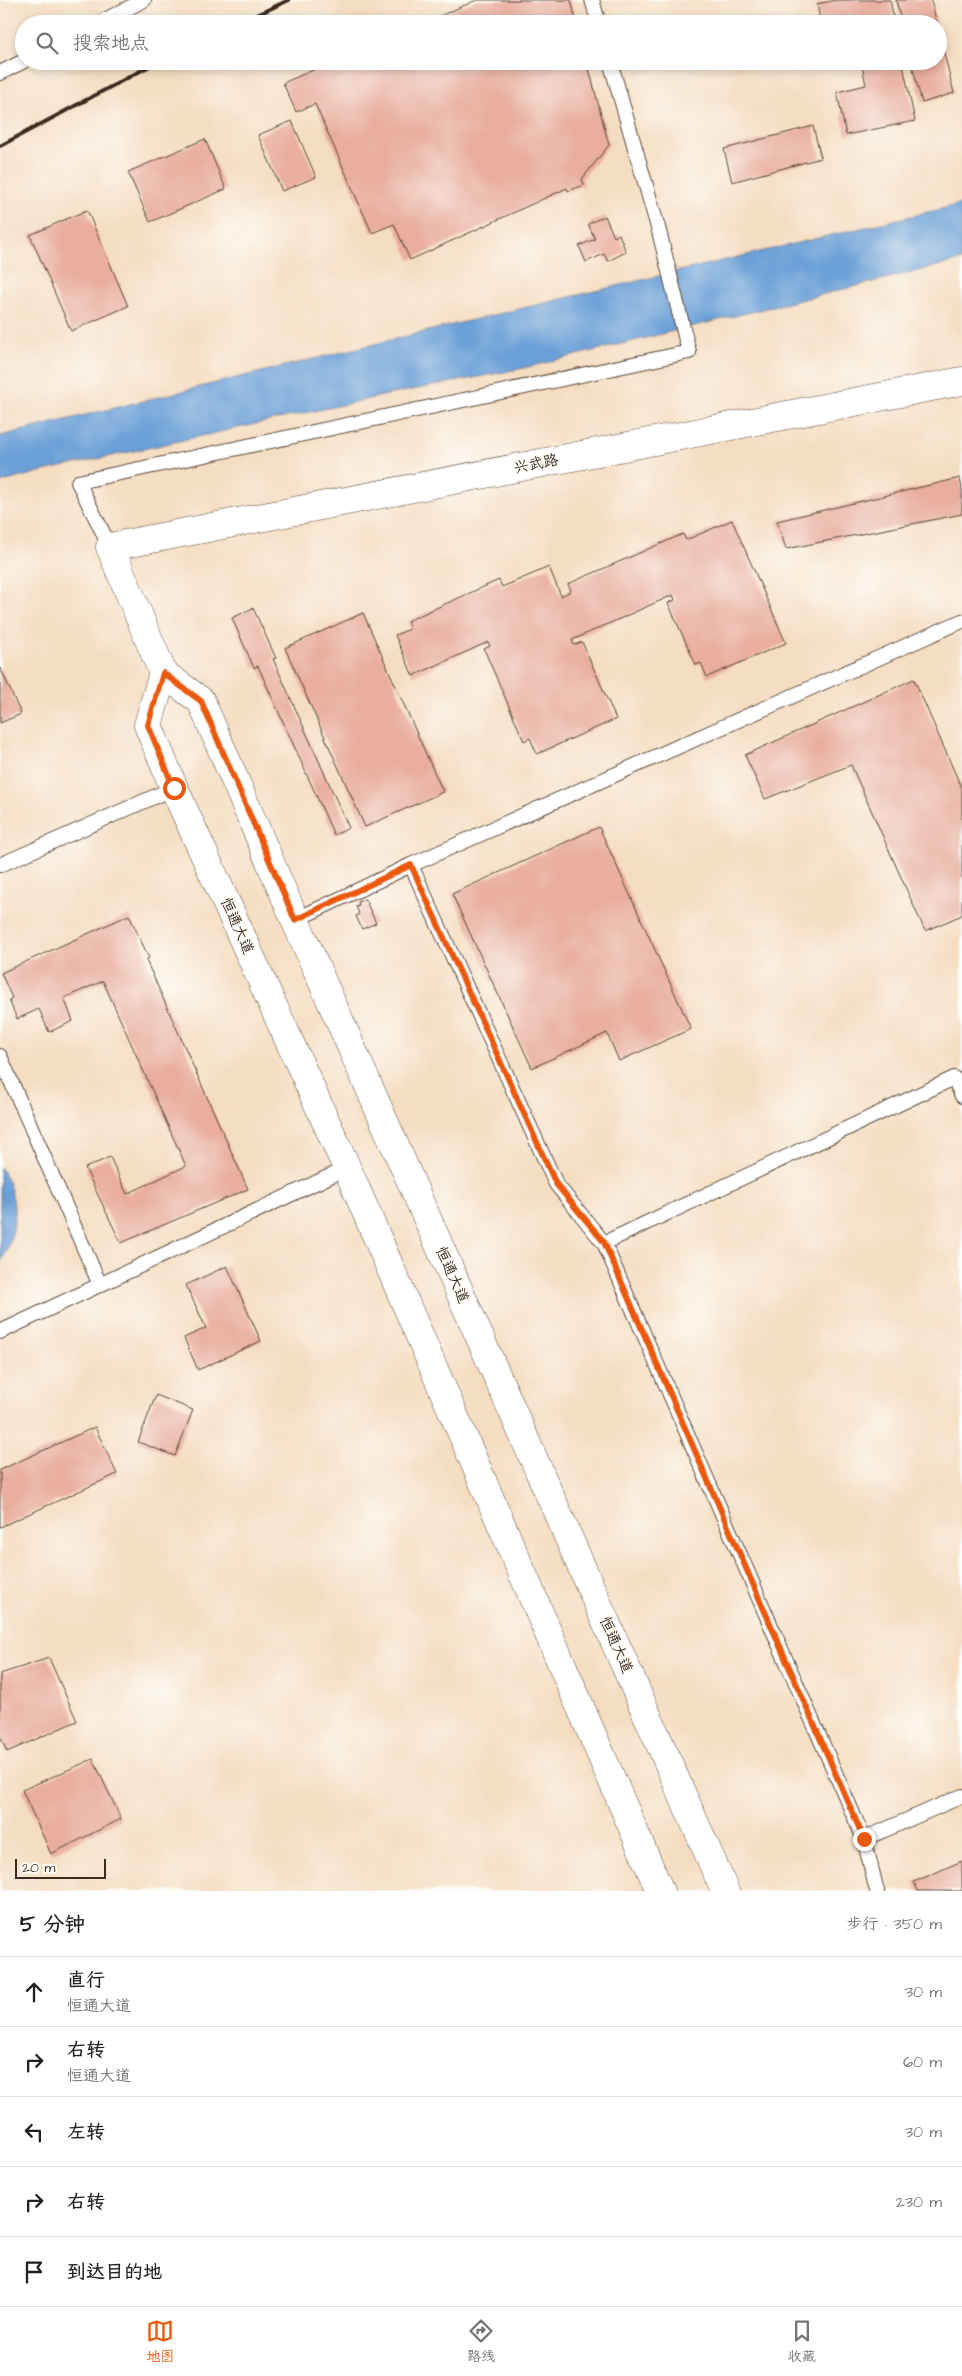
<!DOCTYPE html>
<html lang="zh">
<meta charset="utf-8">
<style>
:root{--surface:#fff;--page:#f6f6f6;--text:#202124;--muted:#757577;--line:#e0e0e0;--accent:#ea580c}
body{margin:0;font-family:"Architects Daughter","LXGW WenKai TC",sans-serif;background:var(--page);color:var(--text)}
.scale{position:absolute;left:15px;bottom:12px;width:91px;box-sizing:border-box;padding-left:5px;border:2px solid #3b2a1e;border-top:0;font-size:14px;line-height:18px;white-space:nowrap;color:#3b2a1e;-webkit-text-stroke:4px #fdfcf7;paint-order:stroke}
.stop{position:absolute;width:15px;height:15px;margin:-11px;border:4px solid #ea580c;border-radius:50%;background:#fff}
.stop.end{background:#ea580c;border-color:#fff;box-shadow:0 1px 5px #0008}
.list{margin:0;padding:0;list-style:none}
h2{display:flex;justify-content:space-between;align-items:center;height:65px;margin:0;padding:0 20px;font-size:21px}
h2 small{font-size:16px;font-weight:400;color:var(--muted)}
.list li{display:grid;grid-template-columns:32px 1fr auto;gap:15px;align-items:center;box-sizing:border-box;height:70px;padding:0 20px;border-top:1px solid var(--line)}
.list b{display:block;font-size:19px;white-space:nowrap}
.list p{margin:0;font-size:16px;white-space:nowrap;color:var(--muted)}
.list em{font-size:16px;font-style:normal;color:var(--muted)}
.icon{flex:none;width:28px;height:28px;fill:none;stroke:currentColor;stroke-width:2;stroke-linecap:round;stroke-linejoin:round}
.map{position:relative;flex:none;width:962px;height:1891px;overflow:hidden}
.search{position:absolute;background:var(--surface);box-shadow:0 2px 8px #0003;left:15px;right:15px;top:15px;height:55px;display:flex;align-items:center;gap:12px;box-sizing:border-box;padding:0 18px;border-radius:28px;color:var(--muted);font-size:19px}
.sheet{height:415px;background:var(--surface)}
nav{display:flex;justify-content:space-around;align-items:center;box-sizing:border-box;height:70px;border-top:1px solid var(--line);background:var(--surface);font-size:14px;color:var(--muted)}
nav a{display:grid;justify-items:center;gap:2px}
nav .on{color:var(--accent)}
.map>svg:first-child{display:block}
.water{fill:#6ca0d8;stroke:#54657b}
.building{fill:#e9ae9d}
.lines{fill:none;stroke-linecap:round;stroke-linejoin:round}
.lane-casing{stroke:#574536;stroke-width:16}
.secondary-casing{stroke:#574536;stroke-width:29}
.lane{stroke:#fff;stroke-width:14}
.secondary{stroke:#fff;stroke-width:28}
.rail{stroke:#3b2a1e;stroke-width:4}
.route{stroke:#ea580c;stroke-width:6}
.labels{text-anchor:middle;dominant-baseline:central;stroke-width:4;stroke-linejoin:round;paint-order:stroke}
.street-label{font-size:15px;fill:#3b2a1e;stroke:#fdfcf7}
</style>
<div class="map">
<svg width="962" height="1891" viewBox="0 0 962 1891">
<rect width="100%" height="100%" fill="#fdfcf7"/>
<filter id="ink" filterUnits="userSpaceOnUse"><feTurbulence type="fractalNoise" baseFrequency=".02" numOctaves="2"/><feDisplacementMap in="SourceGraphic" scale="10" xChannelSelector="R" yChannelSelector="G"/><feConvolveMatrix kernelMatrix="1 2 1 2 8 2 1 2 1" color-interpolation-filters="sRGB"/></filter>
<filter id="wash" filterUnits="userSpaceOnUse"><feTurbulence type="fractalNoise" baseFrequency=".0096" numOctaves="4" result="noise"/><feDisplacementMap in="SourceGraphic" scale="20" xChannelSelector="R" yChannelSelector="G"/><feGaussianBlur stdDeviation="1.12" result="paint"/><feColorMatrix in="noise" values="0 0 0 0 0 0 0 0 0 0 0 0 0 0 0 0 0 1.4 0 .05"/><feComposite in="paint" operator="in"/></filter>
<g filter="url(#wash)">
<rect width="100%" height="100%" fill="#f5ddc1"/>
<g class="water">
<path d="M962 204V260L524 368 387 395 39 472 0 483V436L460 323Z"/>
<path d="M0 1167C20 1196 18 1234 0 1263Z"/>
</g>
<g id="blocks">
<g class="building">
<path d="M477 0H571L577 24H421Z"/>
<path d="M836 0H890L895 24H821L817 4Z"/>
<path d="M896 0H931L937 24H902Z"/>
<path d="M939 33 954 93 922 103 911 61H938Z"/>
<path d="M334 61H587L609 145 582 179 584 185 568 191 567 188 410 260 394 224 372 233 315 104 296 112 283 83Z"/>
<path d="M861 61H902L915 121 846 135 837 92 866 85Z"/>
<path d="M292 121 316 177 282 191 258 135Z"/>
<path d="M813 126 821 158 732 182 724 149Z"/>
<path d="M205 139 226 189 150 222 128 172Z"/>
<path d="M87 210 128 306 71 331 30 235Z"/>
<path d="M605 216 614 237 619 234 626 252 608 261 604 254 586 262 579 246 595 239 588 224Z"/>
<path d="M960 478 962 489V514L786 549 777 521Z"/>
<path d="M732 520 786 643 707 677 701 663 696 665 668 603 675 600 673 595 572 640 574 645 582 642 616 719 537 754 530 738 524 741 484 649 490 646 488 642 413 676 395 635 410 629 407 621 499 580 502 587 549 567 561 596 571 591 568 584 683 534 686 540Z"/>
<path d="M253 608 276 658 273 659 349 828 334 835 258 666 254 668 232 618Z"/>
<path d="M363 613 443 792 365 827 285 648Z"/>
<path d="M0 667 21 714 0 723Z"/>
<path d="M914 679 962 789V915L925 931 851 765 765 799 745 755Z"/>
<path d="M599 827 691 1029 619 1061 607 1033 532 1068 452 894Z"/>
<path d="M365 899 376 923 362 929 356 916 359 914 356 906 359 905 358 902Z"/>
<path d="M129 915 149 958 146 960 248 1189 121 1243 85 1168 110 1157 127 1194 186 1166 103 981 64 998 73 1021 49 1032 39 1009 17 1019 9 1000 12 998 1 973Z"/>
<path d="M227 1266 261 1341 198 1370 184 1338 206 1328 186 1285Z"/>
<path d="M156 1395 193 1410 175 1456 138 1442Z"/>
<path d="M95 1427 117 1474 0 1527V1470Z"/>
<path d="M49 1658 77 1721 7 1752 0 1736V1674Z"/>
<path d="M93 1759 121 1819 51 1854 22 1790Z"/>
<path d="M962 1861V1891H918L914 1882Z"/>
</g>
</g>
</g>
<g filter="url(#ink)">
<use href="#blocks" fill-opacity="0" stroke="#574536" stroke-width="1"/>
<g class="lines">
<g class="lane-casing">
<g id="lane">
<path d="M592 0 599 24"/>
<path d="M97 24 144 0"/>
<path d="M0 73 24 61"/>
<path d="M110 547 78 482 689 352 659 231 610 61"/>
<path d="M0 865 174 788"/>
<path d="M411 865 556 1184 604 1243 864 1839 877 1891"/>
<path d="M295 920 411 865 962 621"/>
<path d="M0 1056 100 1285"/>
<path d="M604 1243 954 1078 962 1096"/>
<path d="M0 1332 347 1168"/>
<path d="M864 1839 962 1796"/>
</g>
</g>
<g class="secondary-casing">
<g id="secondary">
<path d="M163 673 148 725 174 788 347 1168 660 1891"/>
<path d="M725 1891 295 920 201 701 163 673 110 547 962 381"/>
</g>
</g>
<use href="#lane" class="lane"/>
<use href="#secondary" class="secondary"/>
<g class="rail">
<path d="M237 24 289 0"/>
<path d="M0 146 159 61"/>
</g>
</g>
</g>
<g class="lines" filter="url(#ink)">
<path class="route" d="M174 788 148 725 163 673 201 701 295 920 411 865 556 1184 604 1242 864 1839"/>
</g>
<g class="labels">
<g class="street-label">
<text transform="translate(536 464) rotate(-11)">兴武路</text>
<text transform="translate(237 926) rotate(66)">恒通大道</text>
<text transform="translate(452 1275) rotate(66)">恒通大道</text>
<text transform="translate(616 1645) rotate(66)">恒通大道</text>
</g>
</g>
</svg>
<div class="scale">20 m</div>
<div class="stop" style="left:174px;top:788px"></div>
<div class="stop end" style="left:864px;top:1839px"></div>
<div class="search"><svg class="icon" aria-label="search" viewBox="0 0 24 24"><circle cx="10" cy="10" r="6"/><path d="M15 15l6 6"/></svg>搜索地点</div>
</div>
<section class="sheet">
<h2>5 分钟<small>步行 · 350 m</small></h2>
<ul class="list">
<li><svg class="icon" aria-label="ahead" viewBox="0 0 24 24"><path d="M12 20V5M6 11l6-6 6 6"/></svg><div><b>直行</b><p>恒通大道</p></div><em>30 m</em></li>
<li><svg class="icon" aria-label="right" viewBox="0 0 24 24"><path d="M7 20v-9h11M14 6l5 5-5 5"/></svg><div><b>右转</b><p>恒通大道</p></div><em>60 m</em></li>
<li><svg class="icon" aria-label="left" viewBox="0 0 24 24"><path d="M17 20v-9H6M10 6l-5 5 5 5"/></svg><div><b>左转</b></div><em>30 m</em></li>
<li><svg class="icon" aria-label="right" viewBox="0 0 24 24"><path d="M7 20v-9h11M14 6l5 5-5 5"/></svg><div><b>右转</b></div><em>230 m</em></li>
<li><svg class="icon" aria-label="arrive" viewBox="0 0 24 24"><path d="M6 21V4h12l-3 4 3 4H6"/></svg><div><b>到达目的地</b></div></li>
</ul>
</section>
<nav>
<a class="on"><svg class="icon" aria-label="map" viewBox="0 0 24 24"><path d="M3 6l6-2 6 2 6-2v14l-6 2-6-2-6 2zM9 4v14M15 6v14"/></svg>地图</a>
<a><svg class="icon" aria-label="directions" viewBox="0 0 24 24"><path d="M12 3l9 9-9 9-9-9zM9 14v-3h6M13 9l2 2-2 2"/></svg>路线</a>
<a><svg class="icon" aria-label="saved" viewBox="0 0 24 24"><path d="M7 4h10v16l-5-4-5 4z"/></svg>收藏</a>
</nav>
